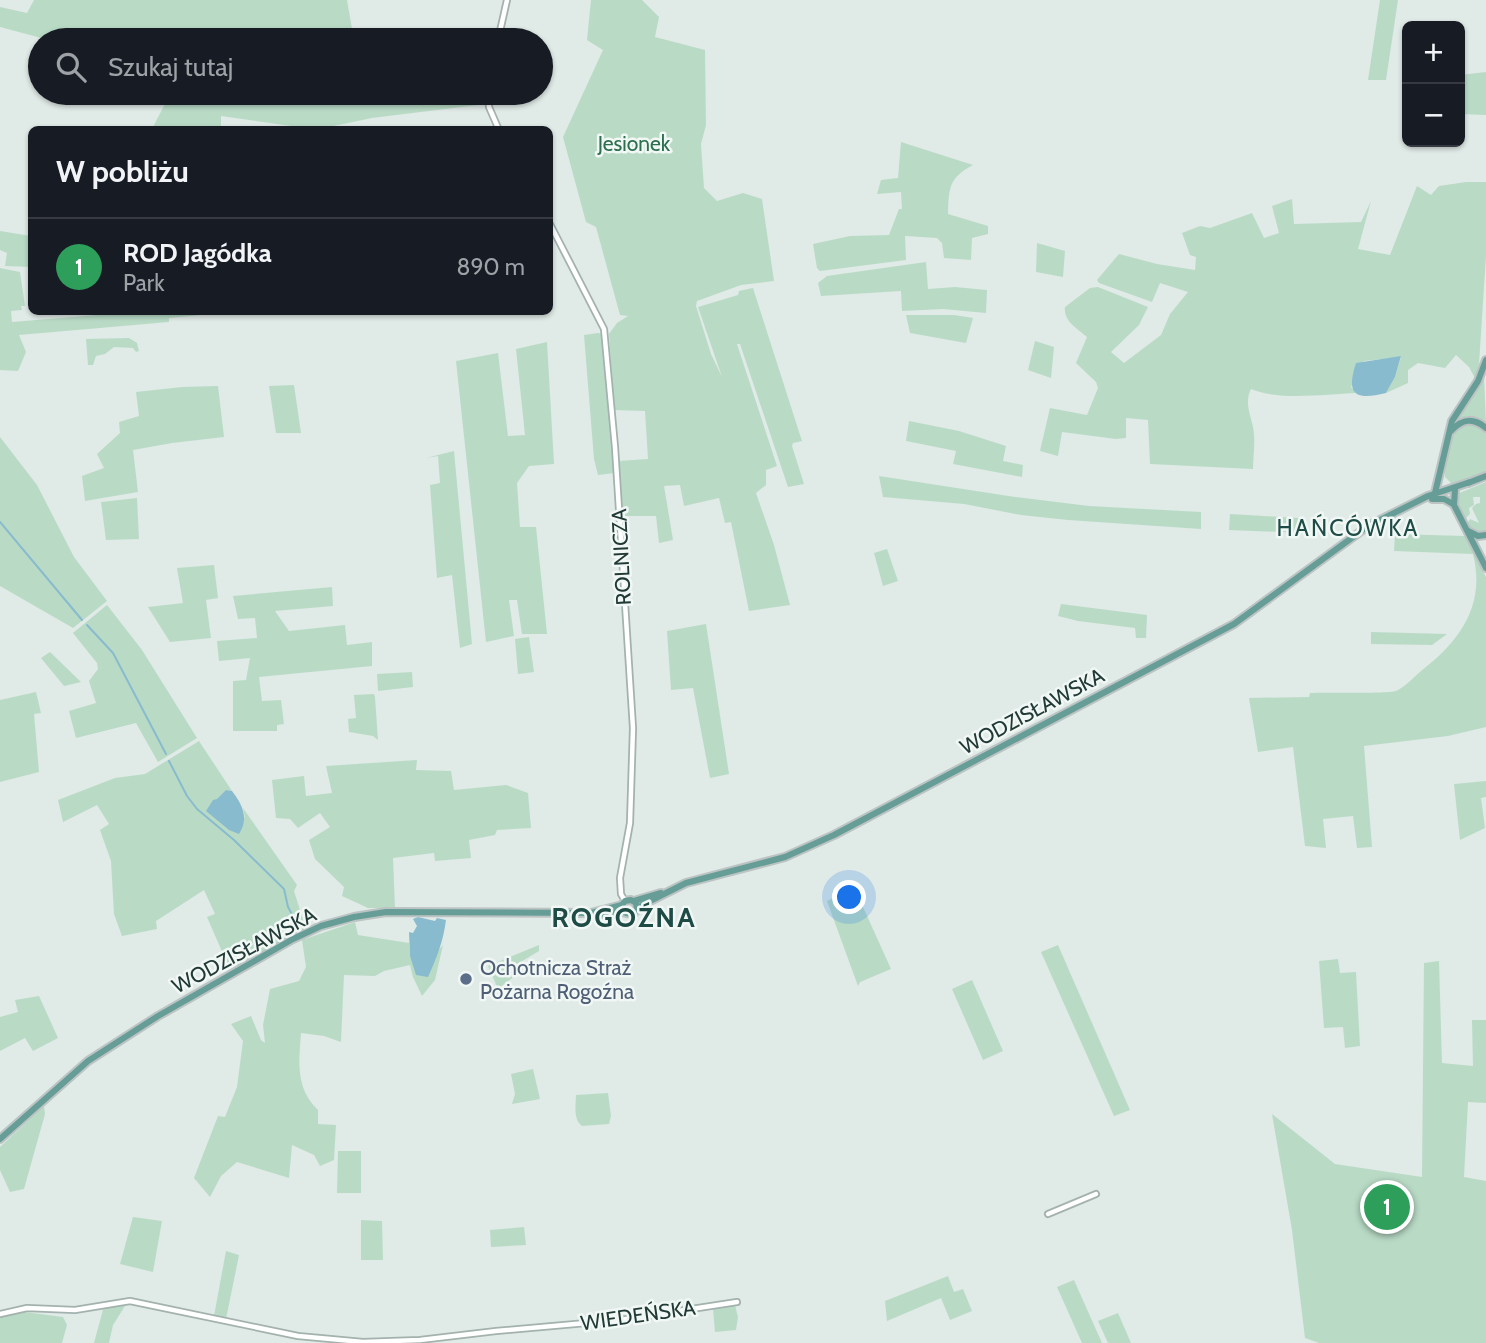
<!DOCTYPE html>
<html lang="pl">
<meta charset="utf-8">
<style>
:root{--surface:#171b24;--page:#20242c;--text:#f1f3f6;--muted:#9ea1a6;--line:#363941;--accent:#d93025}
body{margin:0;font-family:Cabin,sans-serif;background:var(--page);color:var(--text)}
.controls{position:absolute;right:21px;top:21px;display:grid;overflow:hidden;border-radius:10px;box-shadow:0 2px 5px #0004}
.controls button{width:63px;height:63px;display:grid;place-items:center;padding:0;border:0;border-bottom:2px solid var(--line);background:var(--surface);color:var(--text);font:35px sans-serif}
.you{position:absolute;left:850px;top:898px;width:24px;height:24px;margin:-18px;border:5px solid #fff;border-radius:50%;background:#1a73e8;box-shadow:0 0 0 10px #1a73e833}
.badge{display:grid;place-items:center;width:46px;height:46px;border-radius:50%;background:var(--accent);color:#fff;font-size:23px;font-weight:700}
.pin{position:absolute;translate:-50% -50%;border:4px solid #fff;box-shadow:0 2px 7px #0006}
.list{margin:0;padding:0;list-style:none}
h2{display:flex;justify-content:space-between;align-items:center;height:91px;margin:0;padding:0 28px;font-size:30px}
h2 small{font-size:23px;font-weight:400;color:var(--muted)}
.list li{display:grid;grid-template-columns:46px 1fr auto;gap:21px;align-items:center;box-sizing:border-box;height:98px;padding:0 28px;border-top:2px solid var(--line)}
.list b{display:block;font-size:26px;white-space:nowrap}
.list p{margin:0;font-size:23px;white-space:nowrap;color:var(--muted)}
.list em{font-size:23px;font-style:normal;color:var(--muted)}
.icon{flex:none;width:38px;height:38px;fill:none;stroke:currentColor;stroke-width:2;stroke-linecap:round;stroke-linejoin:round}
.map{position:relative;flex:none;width:1486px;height:1343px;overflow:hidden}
.search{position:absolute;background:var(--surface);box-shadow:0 2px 5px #0004;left:28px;top:28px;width:525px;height:77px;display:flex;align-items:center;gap:18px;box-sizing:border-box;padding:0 24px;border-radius:38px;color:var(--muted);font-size:26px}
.panel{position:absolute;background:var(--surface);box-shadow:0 2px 5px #0004;left:28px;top:126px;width:525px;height:189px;border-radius:10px}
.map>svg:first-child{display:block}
.green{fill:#b9dbc6}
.water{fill:#89bbce}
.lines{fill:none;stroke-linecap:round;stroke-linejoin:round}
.stream{stroke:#89bbce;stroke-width:2}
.minor-casing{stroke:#a3b2ae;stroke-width:8}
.major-casing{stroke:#bcc4c3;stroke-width:10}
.minor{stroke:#fff;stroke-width:4.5}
.major{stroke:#669e97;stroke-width:6}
.service-dot{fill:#5c6f8a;stroke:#f0f7f4;stroke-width:2.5}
.labels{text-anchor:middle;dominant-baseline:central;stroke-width:5;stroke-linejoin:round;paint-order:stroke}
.park-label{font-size:21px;fill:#2d6f4e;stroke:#f0f7f4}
.street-label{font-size:21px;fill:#213a36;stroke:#f0f7f4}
.service-label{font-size:21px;fill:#4e5e75;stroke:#f0f7f4;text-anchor:start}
.neighbourhood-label{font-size:23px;letter-spacing:2px;fill:#1e4b45;stroke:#f0f7f4}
.district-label{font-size:28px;font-weight:bold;letter-spacing:2px;fill:#1e4b45;stroke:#f0f7f4}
</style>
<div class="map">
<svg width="1486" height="1343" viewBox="0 0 1486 1343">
<rect width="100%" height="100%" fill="#e0eae7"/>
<g class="green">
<path d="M34 0H347L354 40H49L0 27V7L27 13Z"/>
<path d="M591 0H642L659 17 655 37 705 50 706 125 701 144 704 188 717 201 743 193 762 199 774 281 741 285 697 301 696 306 711 354 722 377 698 307 738 295 739 291 753 288 801 438 802 441 793 443 792 446 804 484 788 487 740 344H737L777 466 766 470V485L756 493 774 545 790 605 749 611 731 522 725 523 719 498 684 506 680 485 664 486 673 540 659 543 656 516H622L618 461 648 459 645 411 614 410 609 334 617 323 628 316 620 315 596 227 586 222 563 137 603 50 587 40Z"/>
<path d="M1380 0H1398L1386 80H1368Z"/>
<path d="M1486 72V115L1460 114V75Z"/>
<path d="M166 93H483L486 104 372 118 324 128H305L221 116V129H152L170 94Z"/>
<path d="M901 142 973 165C948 178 949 189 948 214L988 226V234L972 238 971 260 944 258 942 243 937 238 905 236 906 260 820 271 817 268 813 244 850 236 889 235 899 209H902L901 192 877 194 881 180 898 178Z"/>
<path d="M1466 182H1486V256L1479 364 1475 378 1469 367 1456 355 1445 368 1418 363 1408 370V383L1386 393 1395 377 1401 357 1364 361 1351 387 1356 393C1326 394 1279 401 1251 389 1243 405 1253 418 1254 434 1255 446 1253 458 1253 469L1150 464 1148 420 1126 418V438L1116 439 1062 432 1058 456 1040 451 1050 408 1087 415 1098 388 1096 382 1076 363 1087 337C1078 329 1063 321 1065 307L1090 288 1098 287 1148 307 1139 325 1111 352 1124 363 1161 335 1170 314 1188 292 1160 283 1152 302 1099 283 1097 280 1119 254 1157 264 1195 270 1196 257 1190 255 1182 233 1200 226 1210 228 1252 213 1264 238 1279 233 1272 206 1292 199 1294 224 1361 222 1371 201 1358 249 1390 255 1417 186 1431 195 1439 186Z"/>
<path d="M0 231 31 236V267L5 266 7 253 0 250Z"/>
<path d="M1037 243 1065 251 1063 277 1036 272Z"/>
<path d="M926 262 928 289 955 287 987 290 986 313 943 309 902 311 901 291 821 296 818 283 827 276Z"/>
<path d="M0 268 20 272 25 306H21L22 310 11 311 12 322 134 312H233L169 318V322L19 335 26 352 18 371 0 370Z"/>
<path d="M906 315H954L973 318 966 343 910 333Z"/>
<path d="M598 333 602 334 614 473 598 475 594 459 584 335Z"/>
<path d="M129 338 137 343 139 351 136 352 133 348 114 347 105 354 96 356 93 365H88L86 339Z"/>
<path d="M1035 341 1054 347 1051 378 1028 370Z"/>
<path d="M547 342 554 464 529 466 517 483 520 527H536L547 634H522L517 600H509L514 636 486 642 456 361 498 353 508 436 525 435 516 349Z"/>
<path d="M1482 376H1484L1486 424C1475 416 1465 417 1454 422Z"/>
<path d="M294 385 301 433H276L269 386Z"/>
<path d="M218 386 224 437 172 443 133 450 138 492 85 501 82 476 104 468 97 454 120 433 119 422 139 416 136 392 182 387Z"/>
<path d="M909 421 959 431 1006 446 1003 461 1023 465 1022 477 953 464 956 451 906 441Z"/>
<path d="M1466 424H1475L1486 433V472L1452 484 1445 477C1445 459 1448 432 1466 424Z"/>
<path d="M0 437 37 485 74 557 107 601 73 628 0 586Z"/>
<path d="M454 451 472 644 460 648 452 575 437 578 430 485 440 483 438 456 426 458Z"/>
<path d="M879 476 1015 497 1089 506 1201 512V529L1068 520 1021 515 964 504 883 497Z"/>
<path d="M1486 482V532C1478 534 1471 532 1467 524L1470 519 1479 523 1472 508 1476 504 1480 503V497H1473L1474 505 1469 508 1470 514 1466 518 1463 517 1459 509 1460 507 1457 500V494Z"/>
<path d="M137 498 139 539 106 540 101 502Z"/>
<path d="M1230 514 1299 518 1306 533 1229 530Z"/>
<path d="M1395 534 1465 536 1486 577V727L1448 736 1364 746 1372 847 1357 848 1353 816 1323 819 1326 848 1305 846 1293 747 1258 752 1249 698 1309 697 1310 693C1325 692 1386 694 1396 691 1405 687 1414 677 1421 671 1460 641 1486 605 1473 554L1394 551Z"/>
<path d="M887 549 898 581 883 586 874 553Z"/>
<path d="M214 565 218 598 206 600 211 638 170 642 148 607 183 603 177 568Z"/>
<path d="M332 587 333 606 275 611 289 631 345 625 347 645 372 642V666L259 677 262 701 281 700 284 724 277 725V731H233V681L246 680 250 658 219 661 217 641 257 638 255 618 238 619 233 596Z"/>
<path d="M1061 604 1147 615 1146 638H1136L1135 628 1078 621 1058 616Z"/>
<path d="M107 605 142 650 197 738 158 762 136 723 76 738 69 711 96 703 89 681 98 669 97 663 73 633Z"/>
<path d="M706 624 729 774 710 778 693 688 671 690 667 631Z"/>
<path d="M1371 632 1447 634 1432 645 1371 644Z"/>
<path d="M529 637 534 672 518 674 515 639Z"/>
<path d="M50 652 81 682 64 686 41 658Z"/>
<path d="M412 672 413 687 378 691 377 674Z"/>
<path d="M36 692 41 713 34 714 39 772 0 782V700Z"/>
<path d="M374 694 375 697 378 740 373 736 349 732 348 719 356 718 354 695Z"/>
<path d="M199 741 232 791 226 790 245 818 243 808 297 885 294 891 306 929 230 970 207 917 215 914 204 890 156 921 157 929 122 936 114 914 111 861 100 830 109 824 97 805 63 822 58 800 115 778 145 774Z"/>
<path d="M417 760 416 770 451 771 454 790 506 785 528 793 531 828 497 830 495 835 469 840 471 858 435 861 434 853 393 858 395 908H368L342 896 344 887 315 859 309 840 330 827 320 813 298 828 290 819 276 818 272 780 304 776 306 796 332 793 326 766Z"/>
<path d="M1486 781V797L1481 798 1485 828 1460 840 1454 784Z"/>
<path d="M854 887 891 969 860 982 858 986 827 901Z"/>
<path d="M355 922 358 935 409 943 410 956 435 961 437 952 443 945 435 980 422 996 413 977 410 965 384 971 375 976 344 975 341 1042 324 1036 301 1033C299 1062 295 1088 318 1110V1124L336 1125 334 1160 320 1166 314 1155 292 1145 289 1178 237 1162 221 1176 210 1197 194 1178 218 1116 225 1117 237 1087 243 1041 231 1024 251 1016 261 1040 265 1043 263 1025 270 989 299 981 306 967 302 940Z"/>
<path d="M539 945V951L519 963 521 971 498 989 488 966Z"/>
<path d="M1058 945 1130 1110 1114 1116 1041 952Z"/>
<path d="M1338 959 1340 973 1356 972 1360 1046 1345 1048 1343 1027 1324 1028 1319 961Z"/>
<path d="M1439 961 1442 1063 1473 1066 1472 1020H1486V1103L1468 1102 1464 1177 1486 1181V1343H1319L1305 1338 1292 1230 1272 1114 1335 1164 1422 1177 1424 963Z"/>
<path d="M972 980 1003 1051 983 1060 952 989Z"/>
<path d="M39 996 58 1038 33 1051 25 1038 0 1051V1017L18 1012 15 1000Z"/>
<path d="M533 1069 540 1099 512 1104 515 1094 511 1074Z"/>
<path d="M608 1093 611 1116 609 1124 582 1126C573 1119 576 1105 576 1095Z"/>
<path d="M44 1106 45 1114 24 1189 10 1192 0 1170V1147Z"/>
<path d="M338 1151H361V1193H337Z"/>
<path d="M133 1217 162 1221 153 1272 120 1264Z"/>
<path d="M361 1220 382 1221 383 1260H361Z"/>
<path d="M524 1227 526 1245 491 1247 490 1230Z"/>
<path d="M226 1251 239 1255 226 1319 214 1316Z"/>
<path d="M948 1276 954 1292 963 1289 972 1311 950 1320 941 1298 887 1321 885 1301Z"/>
<path d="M1074 1280 1102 1343H1082L1057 1287Z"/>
<path d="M735 1305 738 1317 736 1330 715 1332 713 1309Z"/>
<path d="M104 1306H125L113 1325 109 1343H94Z"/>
<path d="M24 1312 63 1317 67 1325 62 1343H0V1317Z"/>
<path d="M1118 1313 1131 1343H1108L1098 1321Z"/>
</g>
<g class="water">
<path d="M1401 356 1395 377 1386 393C1354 401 1346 394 1356 363Z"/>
<path d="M226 790 232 791C243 805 249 819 239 834L229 830 206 811 213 800 217 799Z"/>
<path d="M418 917 435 921 437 918 446 920C443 942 437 957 428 977L416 975 410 956 409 932 413 933 417 926 413 919Z"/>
</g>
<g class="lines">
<g class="stream">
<path d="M0 522 82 620"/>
<path d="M87 625 113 653 166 754"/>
<path d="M169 761 187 796 197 809 234 840 284 889 288 907 300 929"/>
</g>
<g class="minor-casing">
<g id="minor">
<path d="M498 40 507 0"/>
<path d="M488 93 489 107 499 130"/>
<path d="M550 224 604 329 615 447 633 728 630 823 620 878 621 894 625 901"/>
<path d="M1048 1214 1096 1194"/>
<path d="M0 1314 27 1308 75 1310 130 1301 298 1336 363 1342 420 1340 496 1331 620 1320 737 1302"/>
</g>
</g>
<g class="major-casing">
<g id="major">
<path d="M1451 431C1462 419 1473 417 1486 428"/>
<path d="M1468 483 1486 476"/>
<path d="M1455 489 1454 505 1486 568"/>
<path d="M1435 493 1452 421 1478 381 1486 360"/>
<path d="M1432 499H1444L1453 504"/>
<path d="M1468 531 1478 536 1486 535"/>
<path d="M634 901 661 893"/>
<path d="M637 909 636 903 631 900 625 901 622 905 626 913 633 914 642 905 686 883 785 857 834 835 1234 624 1368 526 1428 496 1470 482"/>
<path d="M591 913 622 905"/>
<path d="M0 1139 88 1061 158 1016 293 939 321 926 354 917 386 912 591 913 596 915 624 912"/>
</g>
</g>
<use href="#minor" class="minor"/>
<use href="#major" class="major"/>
</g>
<circle class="service-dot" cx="466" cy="979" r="7"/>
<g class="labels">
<g class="park-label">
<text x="634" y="143">Jesionek</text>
</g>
<g class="street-label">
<text transform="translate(621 557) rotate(-93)">ROLNICZA</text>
<text transform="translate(1032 711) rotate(-28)">WODZISŁAWSKA</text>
<text transform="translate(244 950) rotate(-28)">WODZISŁAWSKA</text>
<text transform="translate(638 1315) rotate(-8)">WIEDEŃSKA</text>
</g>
<g class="service-label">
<text x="480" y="967">Ochotnicza Straż<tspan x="480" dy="24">Pożarna Rogoźna</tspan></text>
</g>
<g class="neighbourhood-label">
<text x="1348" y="528">HAŃCÓWKA</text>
</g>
<g class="district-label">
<text x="624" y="917">ROGOŹNA</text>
</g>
</g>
</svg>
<div class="controls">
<button>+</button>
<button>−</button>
</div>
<div class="you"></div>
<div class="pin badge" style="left:1387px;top:1207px;background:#2e9e5b">1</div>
<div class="search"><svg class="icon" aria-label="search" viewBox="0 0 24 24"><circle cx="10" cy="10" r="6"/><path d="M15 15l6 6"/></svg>Szukaj tutaj</div>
<section class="panel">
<h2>W pobliżu<small></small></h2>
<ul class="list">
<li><span class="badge" style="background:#2e9e5b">1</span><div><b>ROD Jagódka</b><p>Park</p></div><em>890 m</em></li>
</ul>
</section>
</div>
